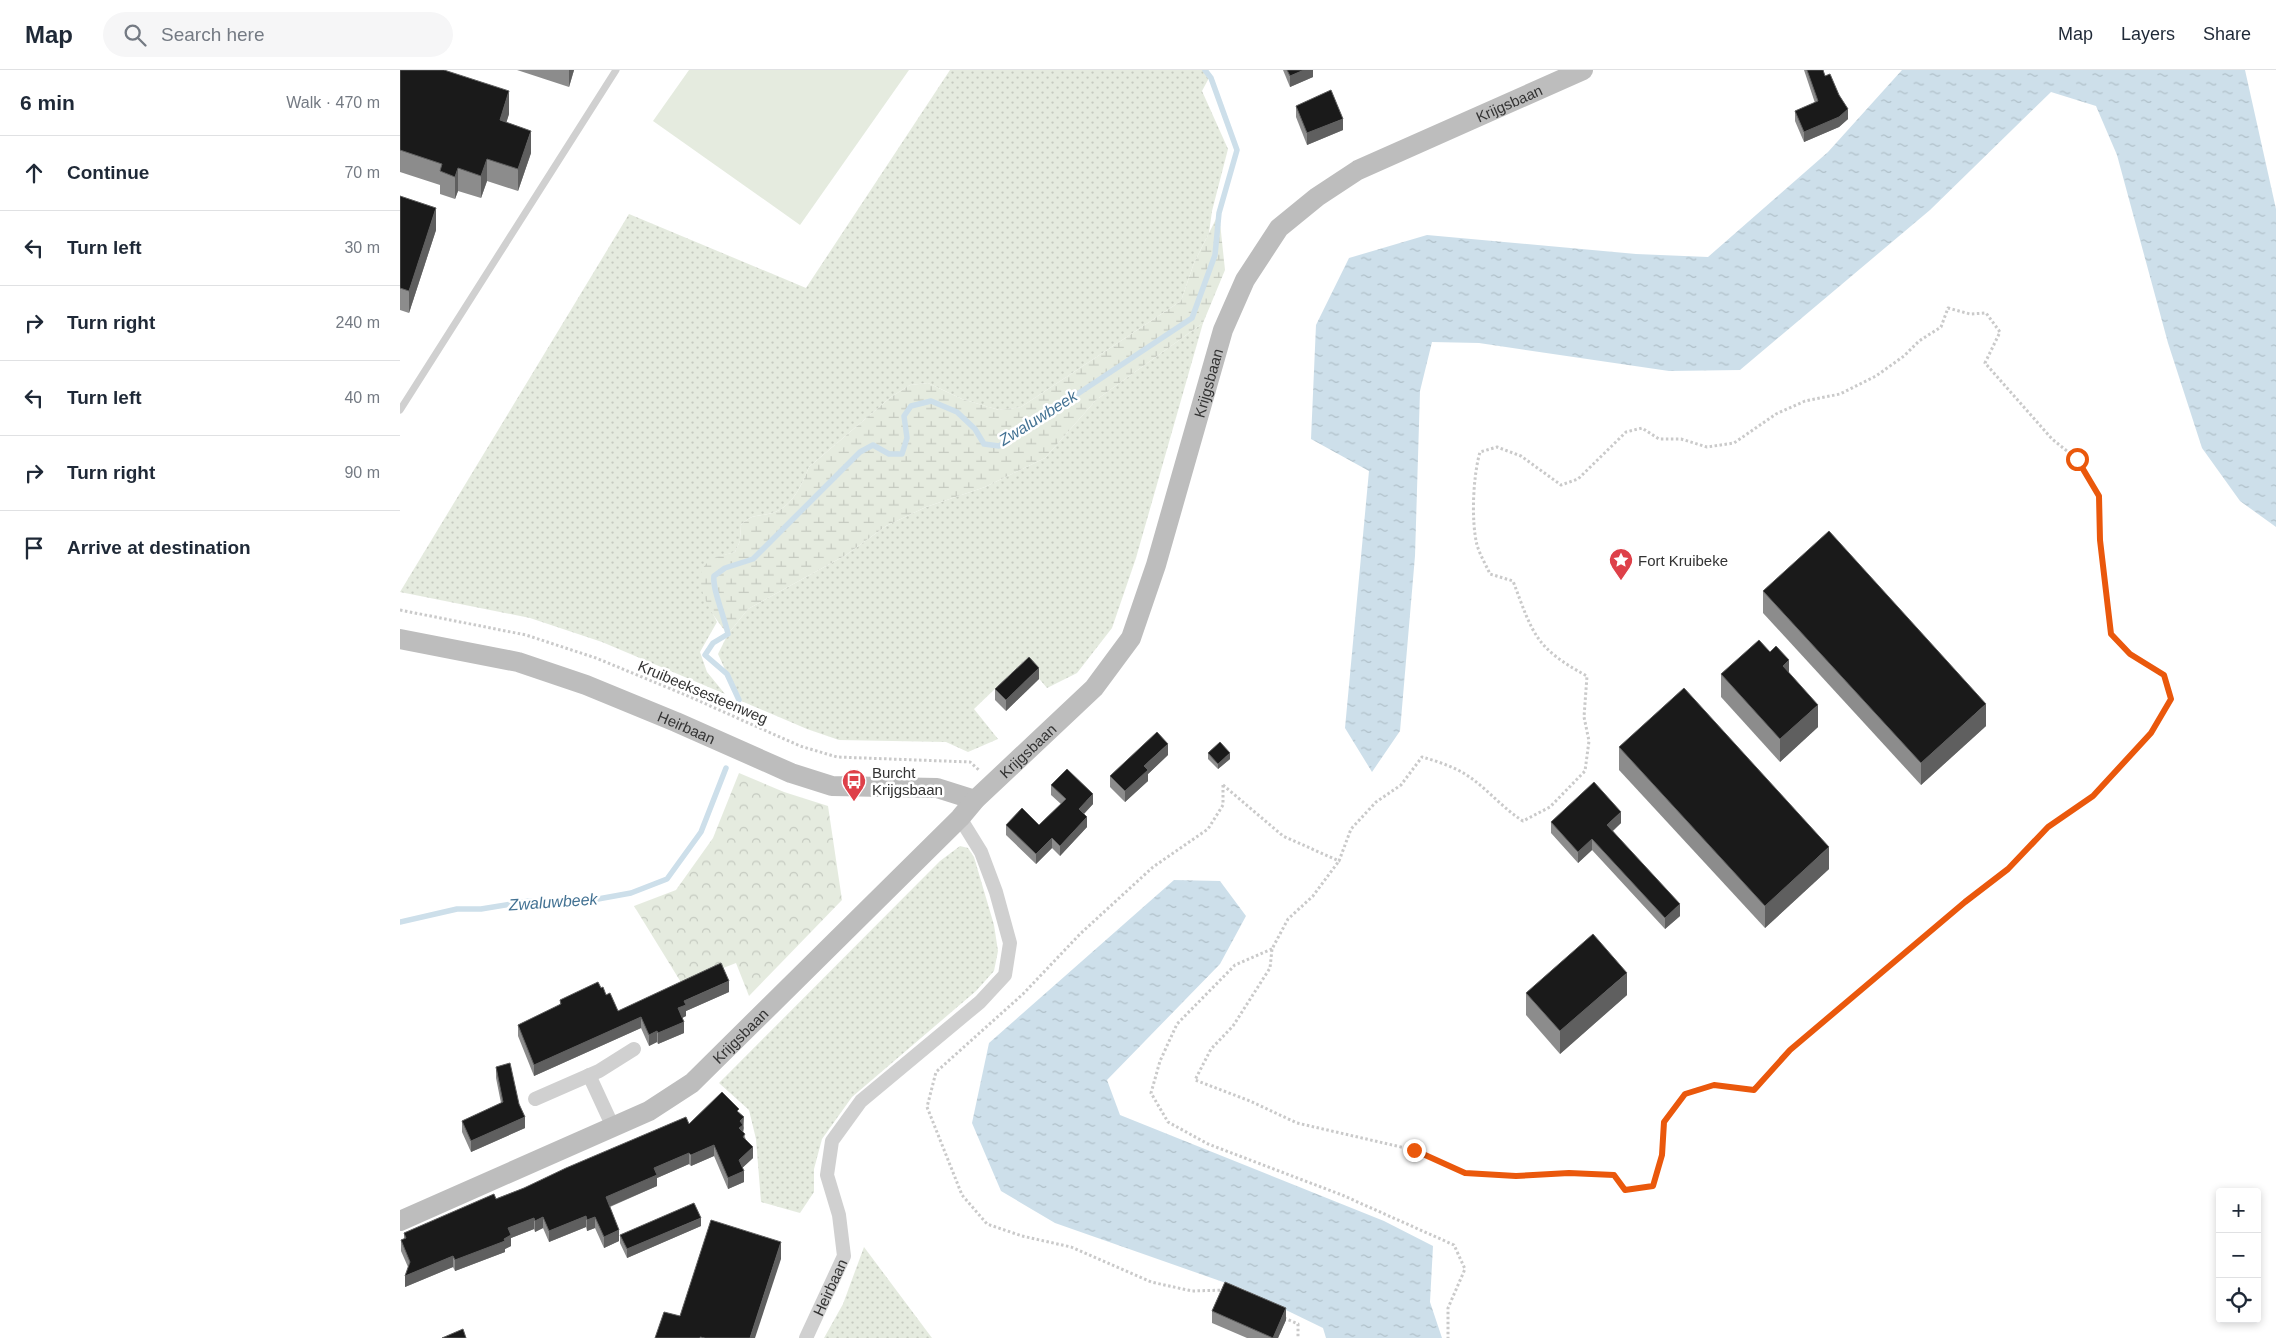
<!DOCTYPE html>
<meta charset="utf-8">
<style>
:root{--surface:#fff;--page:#f6f6f7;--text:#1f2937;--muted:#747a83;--line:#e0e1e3}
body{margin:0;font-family:Helvetica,sans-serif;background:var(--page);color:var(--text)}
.controls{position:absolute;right:15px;bottom:15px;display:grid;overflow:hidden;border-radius:5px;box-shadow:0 2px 8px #0003}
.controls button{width:45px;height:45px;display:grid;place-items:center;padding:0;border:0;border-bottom:1px solid var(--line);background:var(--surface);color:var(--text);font:25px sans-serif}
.stop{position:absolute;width:15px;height:15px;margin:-11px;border:4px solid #ea580c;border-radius:50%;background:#fff}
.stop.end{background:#ea580c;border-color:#fff;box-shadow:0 1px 5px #0008}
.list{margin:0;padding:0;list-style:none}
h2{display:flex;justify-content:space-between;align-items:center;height:65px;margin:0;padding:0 20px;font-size:21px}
h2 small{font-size:16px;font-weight:400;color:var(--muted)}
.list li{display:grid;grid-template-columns:32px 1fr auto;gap:15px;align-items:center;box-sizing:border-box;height:75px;padding:0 20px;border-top:1px solid var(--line)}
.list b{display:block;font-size:19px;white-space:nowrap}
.list em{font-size:16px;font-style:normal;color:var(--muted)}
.icon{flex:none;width:28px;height:28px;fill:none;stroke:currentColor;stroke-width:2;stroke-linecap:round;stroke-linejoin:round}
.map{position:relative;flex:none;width:1876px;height:1268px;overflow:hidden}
header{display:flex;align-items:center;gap:30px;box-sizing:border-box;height:70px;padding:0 25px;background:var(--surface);border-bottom:1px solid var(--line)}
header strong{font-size:24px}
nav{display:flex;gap:28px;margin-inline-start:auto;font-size:18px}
.search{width:350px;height:45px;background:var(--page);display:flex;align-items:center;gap:12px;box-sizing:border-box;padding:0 18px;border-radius:28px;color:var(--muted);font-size:19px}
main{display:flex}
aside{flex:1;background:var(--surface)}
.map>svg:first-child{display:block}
.grass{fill:url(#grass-dots)}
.forest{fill:url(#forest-crowns)}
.wetland{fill:url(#wetland-marsh)}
.garden{fill:#e5ebdf}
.water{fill:url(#water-ripples)}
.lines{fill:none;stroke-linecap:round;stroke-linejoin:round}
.stream{stroke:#cddfea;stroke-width:5.5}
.path{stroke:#cacaca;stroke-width:3;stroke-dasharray:2.5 2.5;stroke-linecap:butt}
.lane{stroke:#d0d0d0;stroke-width:7}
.street{stroke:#d0d0d0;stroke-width:14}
.secondary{stroke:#bdbdbd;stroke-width:20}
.wall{fill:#8c8c8c}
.shaded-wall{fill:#5f5f5f}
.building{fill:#1a1a1a;stroke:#5f5f5f}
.route{stroke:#ea580c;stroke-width:6}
.labels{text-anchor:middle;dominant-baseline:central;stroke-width:5;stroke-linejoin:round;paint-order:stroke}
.street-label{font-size:15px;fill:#333;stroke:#fff}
.poi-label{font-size:15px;fill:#333;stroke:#fff;text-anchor:start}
.water-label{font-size:16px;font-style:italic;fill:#437293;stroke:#fff}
</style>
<header>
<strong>Map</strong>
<div class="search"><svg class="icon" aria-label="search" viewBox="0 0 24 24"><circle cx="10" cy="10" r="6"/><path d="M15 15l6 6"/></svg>Search here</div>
<nav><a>Map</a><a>Layers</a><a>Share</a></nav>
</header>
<main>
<aside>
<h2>6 min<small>Walk · 470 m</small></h2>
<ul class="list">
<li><svg class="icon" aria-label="ahead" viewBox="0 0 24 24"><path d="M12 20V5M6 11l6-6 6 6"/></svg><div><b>Continue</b></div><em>70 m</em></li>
<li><svg class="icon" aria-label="left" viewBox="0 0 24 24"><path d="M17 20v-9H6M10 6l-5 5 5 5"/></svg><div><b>Turn left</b></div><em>30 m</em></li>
<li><svg class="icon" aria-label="right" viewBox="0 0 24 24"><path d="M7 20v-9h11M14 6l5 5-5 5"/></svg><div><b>Turn right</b></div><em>240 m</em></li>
<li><svg class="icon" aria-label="left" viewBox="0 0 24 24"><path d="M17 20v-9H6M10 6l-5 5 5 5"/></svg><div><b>Turn left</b></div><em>40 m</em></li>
<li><svg class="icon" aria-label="right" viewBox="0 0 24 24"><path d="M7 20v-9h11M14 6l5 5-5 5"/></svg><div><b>Turn right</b></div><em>90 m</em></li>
<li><svg class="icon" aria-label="arrive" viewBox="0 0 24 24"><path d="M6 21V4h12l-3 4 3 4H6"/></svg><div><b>Arrive at destination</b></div></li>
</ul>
</aside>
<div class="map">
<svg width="1876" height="1268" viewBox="0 0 1876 1268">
<defs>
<pattern id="grass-dots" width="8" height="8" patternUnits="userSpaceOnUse" patternTransform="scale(1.25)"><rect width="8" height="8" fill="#e5ebdf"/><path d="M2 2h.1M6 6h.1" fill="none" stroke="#c5cac0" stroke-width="1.8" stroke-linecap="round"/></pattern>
<pattern id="forest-crowns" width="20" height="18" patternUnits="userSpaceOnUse" patternTransform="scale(1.25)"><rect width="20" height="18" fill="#e5ebdf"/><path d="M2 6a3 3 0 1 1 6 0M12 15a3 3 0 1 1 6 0" fill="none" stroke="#c5cac0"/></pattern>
<pattern id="wetland-marsh" width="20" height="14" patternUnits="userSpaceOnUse" patternTransform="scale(1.25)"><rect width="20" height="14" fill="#e5ebdf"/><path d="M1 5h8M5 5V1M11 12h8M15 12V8" fill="none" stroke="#c5cac0"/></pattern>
<pattern id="water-ripples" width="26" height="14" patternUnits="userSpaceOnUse" patternTransform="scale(1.25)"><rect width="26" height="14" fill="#cddfea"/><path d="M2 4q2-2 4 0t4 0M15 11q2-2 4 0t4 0" fill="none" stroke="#b0c0c9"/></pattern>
</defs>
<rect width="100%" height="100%" fill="#fff"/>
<g class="grass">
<path d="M550 0H805L810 6 802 21 828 79 812 141 809 163 794 193 781 231 621 337 599 340 562 329 528 313 510 315 491 327 409 397C401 417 391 440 368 444 354 447 353 444 341 455L340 471 335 482 317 487 305 528 317 552 300 582 307 602 325 624 202 572 130 548 0 522 229 144 406 218Z"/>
<path d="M803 253 736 488 712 558 677 603 647 618 624 591 574 639 598 669 568 682 546 672 439 670 407 659 339 630 318 584 328 564 348 539 446 485 486 456 526 437 585 417 645 388 696 330Z"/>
<path d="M560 776 568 778 574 787 594 855 598 881 594 901 576 921 452 1027 422 1069 414 1099V1122L400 1143 361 1132 356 1069 349 1040 319 1013 540 791Z"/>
<path d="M464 1177 532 1268H424L443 1234Z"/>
</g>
<path class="forest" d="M339 703 384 722 428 736 442 830 349 926 336 893 282 914 234 836 276 820 313 768Z"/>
<path class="wetland" d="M819 143 825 200 803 253 696 330 645 388 585 417 526 437 486 456 446 485 348 539 328 564C315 550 289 512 306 494 313 486 325 485 335 482L340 471 341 455C353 444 354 447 368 444 391 440 401 417 409 397L491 327 510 315 528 313 562 329 599 340 621 337 781 231 794 193Z"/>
<path class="garden" d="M289 0H509L400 155 253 51Z"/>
<g class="water">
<path d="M1502 0H1845L1876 139V457L1840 431 1802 378 1768 273 1717 85 1696 36 1651 22 1530 140 1340 300 1269 301 1079 273 1032 272 1020 321 1015 486 1000 661 972 702 945 658 969 401 911 369 916 255 949 188 1027 165 1236 184 1308 187 1428 82Z"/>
<path d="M774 810 820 811 846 846 820 894 707 1010 720 1045 984 1151 1033 1176 1030 1232 1042 1268H926L923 1258 843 1219 655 1153 601 1121 572 1053 589 973Z"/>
</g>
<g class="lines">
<g class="stream">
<path d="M339 630 327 604 305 585 313 573 328 564C325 548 312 519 314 506L325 498 353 489 460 382 473 375 489 384H502L507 368 504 346 511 336 531 331 557 342 575 359 584 374 599 376 792 248 815 185 819 143 837 80 811 8 805 0"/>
<path d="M0 852 57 839H81L129 831H187L231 823 267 809 301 762 326 698"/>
</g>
<g class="path">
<path d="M0 540 126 565 196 588 288 626 400 676 437 687 570 692 580 701"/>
<path d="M823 715 883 766 939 791 951 759 976 732 1001 715 1022 687C1036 691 1052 696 1065 704 1086 717 1102 738 1123 751L1150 737 1185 701 1189 671 1184 647 1187 606C1135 578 1133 564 1113 511L1090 504C1086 495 1080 485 1077 475 1071 451 1073 406 1080 382L1097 377 1121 386 1161 415 1178 409 1226 362 1242 358 1259 369H1281L1307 377 1334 373 1376 344 1405 331 1440 324 1476 306 1504 286 1519 271 1541 257 1548 238 1570 244 1586 243 1600 262 1585 293 1652 369 1677 389 1699 426 1700 470 1711 564 1730 583 1764 605 1771 629 1751 663 1693 726 1648 757 1608 799 1565 832 1390 981 1354 1020 1315 1015 1285 1024 1264 1052 1262 1085 1253 1116 1225 1120 1214 1105 1169 1103 1116 1106 1065 1103 1014 1080 897 1053 850 1031 795 1010 811 979 833 956 870 898 872 879 888 849 913 826 939 791"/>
<path d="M823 715V735L808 759 753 797 680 864 623 924 536 1002 527 1037 562 1125 587 1154 622 1166 671 1177 751 1212 792 1221 825 1220"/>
<path d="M872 879 835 895 777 954 760 991 751 1023 768 1052 808 1074 942 1125 1054 1175 1065 1199 1048 1238V1268"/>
<path d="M884 1248 898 1254V1268"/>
</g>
<path class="lane" d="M0 340 216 0"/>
<g class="street">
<path d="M189 1005 213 1057"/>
<path d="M135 1029 199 1001 234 979"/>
<path id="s1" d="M406 1268 444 1186 439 1145 427 1105 432 1071 461 1031 580 932 605 905 610 873 596 822 581 782 560 748"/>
</g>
<g class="secondary">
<path id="s2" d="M0 569 118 592 186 615 276 652 391 703 432 716 537 718 575 730"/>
<path id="s3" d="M0 1151 249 1041 292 1013 560 748 575 730 694 618 731 568 756 495 823 260 845 210 879 158 917 127 958 100 1183 0"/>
</g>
</g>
<g class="wall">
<path d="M0 0 109 44 106 53 131 83 118 121 87 111 81 128 58 121 55 129 40 124V115L0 102Z"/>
<path d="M117 0H174L169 17Z"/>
<path d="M883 0H913V7L890 17Z"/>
<path d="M1404 0H1423L1425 6 1448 49 1439 57 1404 72 1395 51V41L1415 33Z"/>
<path d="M896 36 943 60 907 75 896 47Z"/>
<path d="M0 126 36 160 9 243 0 240Z"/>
<path d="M1363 521 1586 656 1521 715 1363 543Z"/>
<path d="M1389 603 1418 657 1380 692 1321 627V604Z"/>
<path d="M639 609 606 641 595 630V619Z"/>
<path d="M1219 677 1429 799 1365 858 1219 700Z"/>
<path d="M808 683 830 689 818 699 808 689Z"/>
<path d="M768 685 748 704V711L725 732 710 717V706Z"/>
<path d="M651 715 693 734 684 744 687 757 660 786 652 778 636 794 606 765V755H639L661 734 651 725Z"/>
<path d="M1151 752 1221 753 1213 761 1280 846 1265 859 1192 780 1178 793 1151 763Z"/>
<path d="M201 918 218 941 329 922 286 941V946L282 948 284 963 258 974 257 972 249 976 241 958 134 1006 118 966V955L160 935V930Z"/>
<path d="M1126 923 1227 925 1160 984 1126 945Z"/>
<path d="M96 997 119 1034 125 1058 71 1082 62 1062V1051L101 1033 96 1008Z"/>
<path d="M339 1042 344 1058 343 1062 353 1088 342 1098 344 1112 328 1119 314 1086 291 1096 289 1094 257 1108V1116L210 1137 219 1171 204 1178 195 1158 187 1161 186 1157 149 1172 143 1158 135 1162 134 1159 111 1168V1176L105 1179V1182L55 1201 53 1197 5 1217 8 1197 1 1181V1170L4 1169V1163L124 1118 289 1054Z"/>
<path d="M301 1156 227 1188 220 1173V1165Z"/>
<path d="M812 1241 886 1250 878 1268H847L812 1253Z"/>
</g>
<g class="shaded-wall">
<path d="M169 0H174L169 17Z"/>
<path d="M904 0H913V7L890 17V6Z"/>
<path d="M109 21V44L100 73V50Z"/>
<path d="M1448 39V49L1439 57 1404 72V62Z"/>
<path d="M943 49V60L907 75V63Z"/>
<path d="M131 61V83L118 121V99Z"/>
<path d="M87 89V111L81 128V106Z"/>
<path d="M58 98V121L55 129V107Z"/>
<path d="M36 138V160L9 243V221Z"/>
<path d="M1389 590V613L1383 596Z"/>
<path d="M639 598V609L606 641V630Z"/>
<path d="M1586 634V656L1521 715V693Z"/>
<path d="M1418 635V657L1380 692V669Z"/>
<path d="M768 674V685L748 704V711L725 732V721L744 696Z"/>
<path d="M830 683V689L818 699V694Z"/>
<path d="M693 724V734L679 749V739Z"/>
<path d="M1221 742V753L1207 766V755Z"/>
<path d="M687 747V757L660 786V776Z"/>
<path d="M652 768V778L636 794V784Z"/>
<path d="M1192 769V780L1178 793V782Z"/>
<path d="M1429 777V799L1365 858V836Z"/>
<path d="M1280 834V846L1265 859V848Z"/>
<path d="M1227 903V925L1160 984V961Z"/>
<path d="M329 911V922L286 941V946L278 950V938L284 931Z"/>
<path d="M241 947V958L134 1006V995Z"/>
<path d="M284 952V963L258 974V963Z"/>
<path d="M257 961V972L249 976V965Z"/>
<path d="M125 1047V1058L71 1082V1071Z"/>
<path d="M344 1047 343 1065 339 1069 340 1051Z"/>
<path d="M314 1075V1086L291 1096V1085Z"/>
<path d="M353 1077V1088L339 1101V1090Z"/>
<path d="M289 1083V1094L257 1108V1116L206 1138V1127L254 1098Z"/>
<path d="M344 1101V1112L328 1119V1108Z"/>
<path d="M186 1146V1157L149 1172V1161Z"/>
<path d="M143 1147V1158L135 1162V1151Z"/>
<path d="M195 1147V1158L187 1161V1150Z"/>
<path d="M134 1148V1159L111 1168V1176L105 1179V1182L55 1201V1190L108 1158Z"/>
<path d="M301 1148V1156L227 1188V1179Z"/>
<path d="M219 1160V1171L204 1178V1167Z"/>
<path d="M381 1172V1189L355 1268H350Z"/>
<path d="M53 1186V1197L5 1217V1206Z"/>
<path d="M886 1238V1250L878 1268H873Z"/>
</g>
<g class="building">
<path d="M0 0H44L109 21 100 50 131 61 118 99 87 89 81 106 58 98 55 107 40 101 42 94 0 80Z"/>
<path d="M887 0H904L890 6Z"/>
<path d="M1407 0H1423L1425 6 1430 4 1439 25 1448 39 1439 47 1404 62 1395 41 1418 31Z"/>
<path d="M931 20 943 49 907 63 896 36Z"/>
<path d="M0 126 36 138 9 221 0 218Z"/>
<path d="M1429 461 1586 634 1521 693 1363 521Z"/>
<path d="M1359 570 1370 582 1376 576 1389 590 1383 596 1418 635 1380 669 1321 604Z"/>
<path d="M629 587 639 598 606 630 595 619Z"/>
<path d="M1284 618 1429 777 1365 836 1219 677Z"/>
<path d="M757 662 768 674 744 696 748 700 725 721 710 706Z"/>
<path d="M820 672 830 683 818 694 808 683Z"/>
<path d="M667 699 693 724 679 739 687 747 660 776 652 768 636 784 606 755 622 738 639 755 666 729 651 715Z"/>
<path d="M1194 712 1221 742 1207 755 1280 834 1265 848 1192 769 1178 782 1151 752Z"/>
<path d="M1193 864 1227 903 1160 961 1126 923Z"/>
<path d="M321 893 329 911 284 931 286 935 278 938 284 952 258 963 257 961 249 965 241 947 134 995 118 955 161 934 160 930 198 912 201 918 203 917 206 925 210 923 218 941Z"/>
<path d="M110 993 119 1034 125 1047 71 1071 62 1051 103 1032 96 997Z"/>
<path d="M322 1022 339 1039 337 1041 344 1047 340 1051 343 1055 339 1058 345 1064 343 1067 353 1077 339 1090 344 1101 328 1108 314 1075 291 1085 289 1083 254 1098 257 1105 206 1127 219 1160 204 1167 195 1147 187 1150 186 1146 149 1161 143 1147 135 1151 134 1148 108 1158 111 1165 104 1169 105 1171 55 1190 53 1186 5 1206 10 1192 1 1170 6 1168 4 1163 94 1124 96 1129 124 1118 166 1098 286 1047 289 1054Z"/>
<path d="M294 1133 301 1148 227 1179 220 1165Z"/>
<path d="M311 1150 381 1172 350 1268H305L300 1267V1268H255L264 1242 280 1246Z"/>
<path d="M825 1212 886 1238 873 1268 812 1241Z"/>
<path d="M63 1259 66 1268H42Z"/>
</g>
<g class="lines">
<path class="route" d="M1014 1080 1065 1103 1116 1106 1169 1103 1214 1105 1225 1120 1253 1116 1262 1085 1264 1052 1285 1024 1314 1015 1354 1020 1390 980 1565 832 1608 799 1648 757 1693 726 1751 663 1771 629 1764 605 1730 584 1711 564 1700 470 1699 426 1677 389"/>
</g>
<defs>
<g id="sight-pin" transform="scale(1.25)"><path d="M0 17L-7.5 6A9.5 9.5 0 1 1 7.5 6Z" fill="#de4049" stroke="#fff"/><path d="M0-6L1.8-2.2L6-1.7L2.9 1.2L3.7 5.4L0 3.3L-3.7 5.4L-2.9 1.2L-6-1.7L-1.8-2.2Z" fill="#fff"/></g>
<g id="bus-pin" transform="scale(1.25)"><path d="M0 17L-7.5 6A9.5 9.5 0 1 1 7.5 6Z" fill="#de4049" stroke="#fff"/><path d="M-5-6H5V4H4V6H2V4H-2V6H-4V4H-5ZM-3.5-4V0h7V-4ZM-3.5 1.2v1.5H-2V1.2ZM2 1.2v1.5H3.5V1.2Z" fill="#fff"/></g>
</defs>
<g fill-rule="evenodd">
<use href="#sight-pin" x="1221" y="490"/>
<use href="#bus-pin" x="454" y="711"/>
</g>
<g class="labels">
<g class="street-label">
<text stroke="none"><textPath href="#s3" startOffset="1651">Krijgsbaan</textPath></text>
<text stroke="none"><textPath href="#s3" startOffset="1216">Krijgsbaan</textPath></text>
<text transform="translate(303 622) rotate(23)">Kruibeeksesteenweg</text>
<text stroke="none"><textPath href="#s2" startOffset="301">Heirbaan</textPath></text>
<text stroke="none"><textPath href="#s3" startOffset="796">Krijgsbaan</textPath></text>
<text stroke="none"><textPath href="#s3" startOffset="391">Krijgsbaan</textPath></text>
<text stroke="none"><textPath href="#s1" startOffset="56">Heirbaan</textPath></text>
</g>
<g class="poi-label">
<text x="1238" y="490">Fort Kruibeke</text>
<text x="472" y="702">Burcht<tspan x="472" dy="17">Krijgsbaan</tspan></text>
</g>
<g class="water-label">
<text transform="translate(638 348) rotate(-32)">Zwaluwbeek</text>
<text transform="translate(153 832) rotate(-4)">Zwaluwbeek</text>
</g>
</g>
</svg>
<div class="controls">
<button>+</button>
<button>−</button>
<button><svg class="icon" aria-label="locate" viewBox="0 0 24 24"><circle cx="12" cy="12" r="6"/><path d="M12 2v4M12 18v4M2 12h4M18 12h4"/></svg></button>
</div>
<div class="stop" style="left:1677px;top:389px"></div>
<div class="stop end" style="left:1014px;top:1080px"></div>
</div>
</main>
